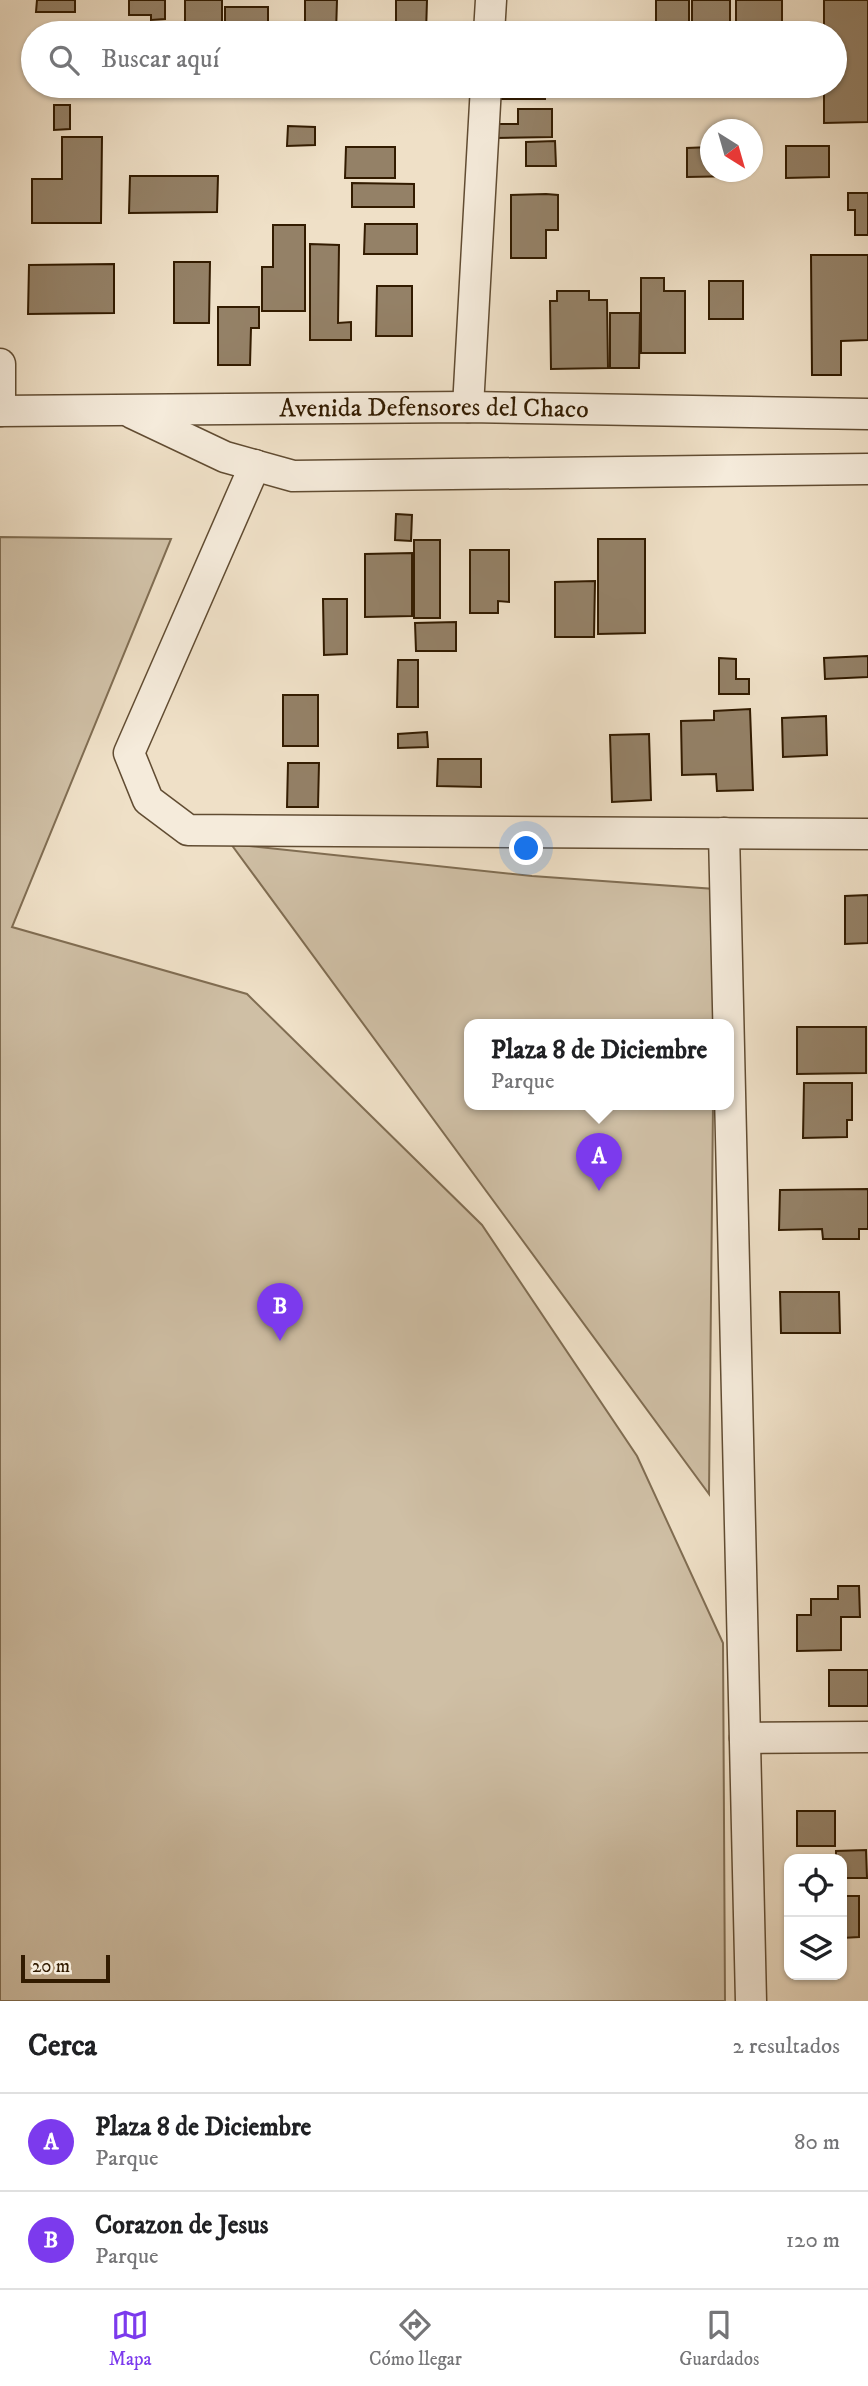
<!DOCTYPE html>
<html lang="es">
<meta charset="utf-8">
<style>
:root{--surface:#fff;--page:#f6f6f6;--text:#202124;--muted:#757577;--line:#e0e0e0;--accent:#7c3aed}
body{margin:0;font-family:"IM FELL DW Pica",serif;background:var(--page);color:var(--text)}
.controls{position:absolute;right:21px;bottom:21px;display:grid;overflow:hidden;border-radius:14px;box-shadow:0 2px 5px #0004}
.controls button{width:63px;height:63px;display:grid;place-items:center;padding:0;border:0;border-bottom:2px solid var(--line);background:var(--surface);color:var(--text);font:35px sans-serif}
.compass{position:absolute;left:700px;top:119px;width:63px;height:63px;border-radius:50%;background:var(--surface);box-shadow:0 2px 5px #0004;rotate:143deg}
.scale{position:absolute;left:21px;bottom:18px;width:89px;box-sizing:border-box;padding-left:7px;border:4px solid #321b00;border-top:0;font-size:19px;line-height:24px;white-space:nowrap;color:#321b00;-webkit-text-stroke:5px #f5ebdb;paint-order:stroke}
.you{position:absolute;left:527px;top:849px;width:24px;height:24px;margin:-18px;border:5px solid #fff;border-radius:50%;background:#1a73e8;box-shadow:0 0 0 10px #1a73e833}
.badge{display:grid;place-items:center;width:46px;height:46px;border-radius:50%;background:var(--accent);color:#fff;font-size:23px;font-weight:700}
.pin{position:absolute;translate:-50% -58px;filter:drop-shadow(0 2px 4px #0008)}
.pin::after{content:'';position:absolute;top:37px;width:24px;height:21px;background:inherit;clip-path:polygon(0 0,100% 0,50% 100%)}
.popup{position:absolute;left:464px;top:1019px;width:270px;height:91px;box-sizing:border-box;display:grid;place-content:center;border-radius:14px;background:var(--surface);filter:drop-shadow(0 2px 5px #0005);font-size:23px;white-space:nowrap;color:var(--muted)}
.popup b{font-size:26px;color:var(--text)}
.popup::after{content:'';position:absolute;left:50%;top:100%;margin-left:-14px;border:14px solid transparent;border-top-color:var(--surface)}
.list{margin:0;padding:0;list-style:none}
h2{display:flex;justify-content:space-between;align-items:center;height:91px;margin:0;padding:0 28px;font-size:30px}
h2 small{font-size:23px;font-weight:400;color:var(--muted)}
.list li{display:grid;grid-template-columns:46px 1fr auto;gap:21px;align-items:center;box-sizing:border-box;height:98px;padding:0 28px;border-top:2px solid var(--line)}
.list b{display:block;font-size:26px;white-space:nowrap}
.list p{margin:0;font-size:23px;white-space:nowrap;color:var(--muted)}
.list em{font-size:23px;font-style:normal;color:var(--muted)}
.icon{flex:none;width:38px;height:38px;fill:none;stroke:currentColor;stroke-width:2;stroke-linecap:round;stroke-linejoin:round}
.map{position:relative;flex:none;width:868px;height:2001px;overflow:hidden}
.search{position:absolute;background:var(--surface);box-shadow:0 2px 5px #0004;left:21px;right:21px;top:21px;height:77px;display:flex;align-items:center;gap:18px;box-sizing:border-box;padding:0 24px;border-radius:38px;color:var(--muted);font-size:26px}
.sheet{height:287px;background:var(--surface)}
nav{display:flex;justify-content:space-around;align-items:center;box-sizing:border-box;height:98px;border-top:2px solid var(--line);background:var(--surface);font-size:19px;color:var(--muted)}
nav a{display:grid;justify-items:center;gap:4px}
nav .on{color:var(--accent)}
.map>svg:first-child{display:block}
.green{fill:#cfbfa5;stroke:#806d52;stroke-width:2}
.building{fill:#948167;stroke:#321b00;stroke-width:2}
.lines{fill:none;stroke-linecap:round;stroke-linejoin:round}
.minor-casing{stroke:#614c32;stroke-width:33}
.minor{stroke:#f5ebdb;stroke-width:30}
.labels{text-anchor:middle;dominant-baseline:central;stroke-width:6;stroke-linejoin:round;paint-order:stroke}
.street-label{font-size:26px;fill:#321b00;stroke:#f5ebdb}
</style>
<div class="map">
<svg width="868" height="2001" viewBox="0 0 868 2001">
<rect width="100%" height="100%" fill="#efe0c7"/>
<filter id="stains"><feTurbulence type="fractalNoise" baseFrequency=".00286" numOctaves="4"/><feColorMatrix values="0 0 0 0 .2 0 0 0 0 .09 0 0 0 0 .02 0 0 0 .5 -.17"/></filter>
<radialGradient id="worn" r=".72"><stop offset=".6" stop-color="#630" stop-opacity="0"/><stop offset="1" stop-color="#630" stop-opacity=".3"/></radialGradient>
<g class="green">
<path d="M0 537 171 539 12 927 247 994 482 1225 637 1456 723 1643 725 2001H0Z"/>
<path d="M231 844 532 876 715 889 713 1025H470V1105H713L709 1494Z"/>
</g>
<g class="building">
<path d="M37 0H75V12H36Z"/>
<path d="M129 0H165V19L151 20V15H129Z"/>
<rect x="185" y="0" width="37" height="33"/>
<path d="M305 0H337L336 33H305Z"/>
<path d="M396 0H427L426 33H396Z"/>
<path d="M656 0H689V31L656 32Z"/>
<rect x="692" y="0" width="38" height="26"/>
<path d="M736 0H782V22H763V33H736Z"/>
<path d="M824 0H868V122L824 123V86H835V33H824Z"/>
<rect x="225" y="7" width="43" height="26"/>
<rect x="496" y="86" width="49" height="13"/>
<path d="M54 105H70V129L54 130Z"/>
<path d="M518 109H552V137L495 138V124H518Z"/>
<path d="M288 126 315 127V145L287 146Z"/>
<path d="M62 137H102L101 223H32V179H62Z"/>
<path d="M555 141 556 166H526V142Z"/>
<path d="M786 146H829V177L786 178Z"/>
<path d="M346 147H395V178H345Z"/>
<path d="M710 147V172H740V176L687 177V148Z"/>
<path d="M130 176H218L217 212 129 213Z"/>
<path d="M352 183 414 184V207H352Z"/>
<path d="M848 193H868V235H855V210H848Z"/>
<path d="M546 194 558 195V230H546V258H511V195Z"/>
<path d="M365 224H417V254H364Z"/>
<path d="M273 225H305V311H262V267H273Z"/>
<path d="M310 244 339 245 338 323 351 322V340H310Z"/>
<path d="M811 255H868V340L841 341V375H812Z"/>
<path d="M174 262H210L209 323H174Z"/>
<path d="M114 264V313L28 314 29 265Z"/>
<path d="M641 278H664V291H685V353H641Z"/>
<rect x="709" y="281" width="34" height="38"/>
<path d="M377 286H412V336H376Z"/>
<path d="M557 291H589V300H607L608 368 551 369 550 301H557Z"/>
<path d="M218 307H259V328H251L250 365H218Z"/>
<path d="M610 313H640L639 368H610Z"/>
<path d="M396 514 412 515 411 541 395 540Z"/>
<path d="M598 539H645V633L598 634Z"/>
<rect x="414" y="540" width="26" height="78"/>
<path d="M470 550H509V602L498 601V613H470Z"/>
<path d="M412 553V616L365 617V554Z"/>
<path d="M595 581 594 637H555V582Z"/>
<path d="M323 599H347V654L324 655Z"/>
<path d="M456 622V651H416L415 623Z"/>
<path d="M868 656V677L825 679 824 658Z"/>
<path d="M719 658 736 659V679H749V694H719Z"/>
<path d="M398 660H418V707H397Z"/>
<rect x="283" y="695" width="35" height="51"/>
<path d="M750 709 753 790 717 791 716 774 682 775 681 721 714 720V711Z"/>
<path d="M826 716 827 755 783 757 782 718Z"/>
<path d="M427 732 428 747 398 748V734Z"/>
<path d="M649 734 651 800 612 802 610 735Z"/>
<path d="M438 759H481V787L437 786Z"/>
<path d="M288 763H319L318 807H287Z"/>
<path d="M868 895V943L845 944V896Z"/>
<path d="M797 1027H866V1073L797 1074Z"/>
<path d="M804 1083H852V1120H847V1137L803 1138Z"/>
<path d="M868 1189V1229H859V1239H823L822 1229 779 1230 780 1190Z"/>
<path d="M780 1292H839L840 1333H781Z"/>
<path d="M838 1586H859L860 1617H841V1650L797 1651V1615H811V1599H838Z"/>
<rect x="829" y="1670" width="39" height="36"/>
<rect x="797" y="1811" width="38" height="35"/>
<path d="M866 1850 867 1878H842V1859H836V1851Z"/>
<path d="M842 1896H859V1937L842 1938Z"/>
</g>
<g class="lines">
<g class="minor-casing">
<g id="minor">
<path d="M489 33 491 0"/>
<path d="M0 364V411"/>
<path d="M468 407 486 86"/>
<path id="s1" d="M0 411 468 407 868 414"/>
<path d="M132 413 225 457 293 476 868 469"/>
<path d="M255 465 129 753 148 800 188 830 868 834"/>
<path d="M724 833 751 2001"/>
<path d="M745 1738 868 1737"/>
</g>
</g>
<use href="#minor" class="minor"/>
</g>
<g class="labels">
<g class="street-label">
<text stroke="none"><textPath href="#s1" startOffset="434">Avenida Defensores del Chaco</textPath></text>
</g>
</g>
<rect width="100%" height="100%" filter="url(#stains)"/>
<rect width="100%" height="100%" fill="url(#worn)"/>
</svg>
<div class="controls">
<button><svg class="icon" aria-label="locate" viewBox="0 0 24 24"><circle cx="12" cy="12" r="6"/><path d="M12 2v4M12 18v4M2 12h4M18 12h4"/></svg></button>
<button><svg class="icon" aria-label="layers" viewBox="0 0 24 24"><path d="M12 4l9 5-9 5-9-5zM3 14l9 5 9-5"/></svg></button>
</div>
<svg class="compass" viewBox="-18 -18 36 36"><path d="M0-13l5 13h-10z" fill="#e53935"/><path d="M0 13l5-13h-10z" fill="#757577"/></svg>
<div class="scale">20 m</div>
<div class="you"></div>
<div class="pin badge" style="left:599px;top:1191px">A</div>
<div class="popup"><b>Plaza 8 de Diciembre</b>Parque</div>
<div class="pin badge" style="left:280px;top:1341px">B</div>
<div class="search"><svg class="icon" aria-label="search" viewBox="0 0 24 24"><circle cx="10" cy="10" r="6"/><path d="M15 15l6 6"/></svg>Buscar aquí</div>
</div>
<section class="sheet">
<h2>Cerca<small>2 resultados</small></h2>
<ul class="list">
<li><span class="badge">A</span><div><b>Plaza 8 de Diciembre</b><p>Parque</p></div><em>80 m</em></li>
<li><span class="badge">B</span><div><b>Corazon de Jesus</b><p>Parque</p></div><em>120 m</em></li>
</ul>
</section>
<nav>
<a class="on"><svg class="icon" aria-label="map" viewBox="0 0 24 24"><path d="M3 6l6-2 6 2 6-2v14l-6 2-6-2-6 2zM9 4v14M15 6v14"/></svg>Mapa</a>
<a><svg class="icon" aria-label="directions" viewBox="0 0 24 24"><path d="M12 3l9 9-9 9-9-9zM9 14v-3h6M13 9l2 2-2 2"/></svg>Cómo llegar</a>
<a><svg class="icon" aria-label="saved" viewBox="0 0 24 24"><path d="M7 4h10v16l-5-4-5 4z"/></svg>Guardados</a>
</nav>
